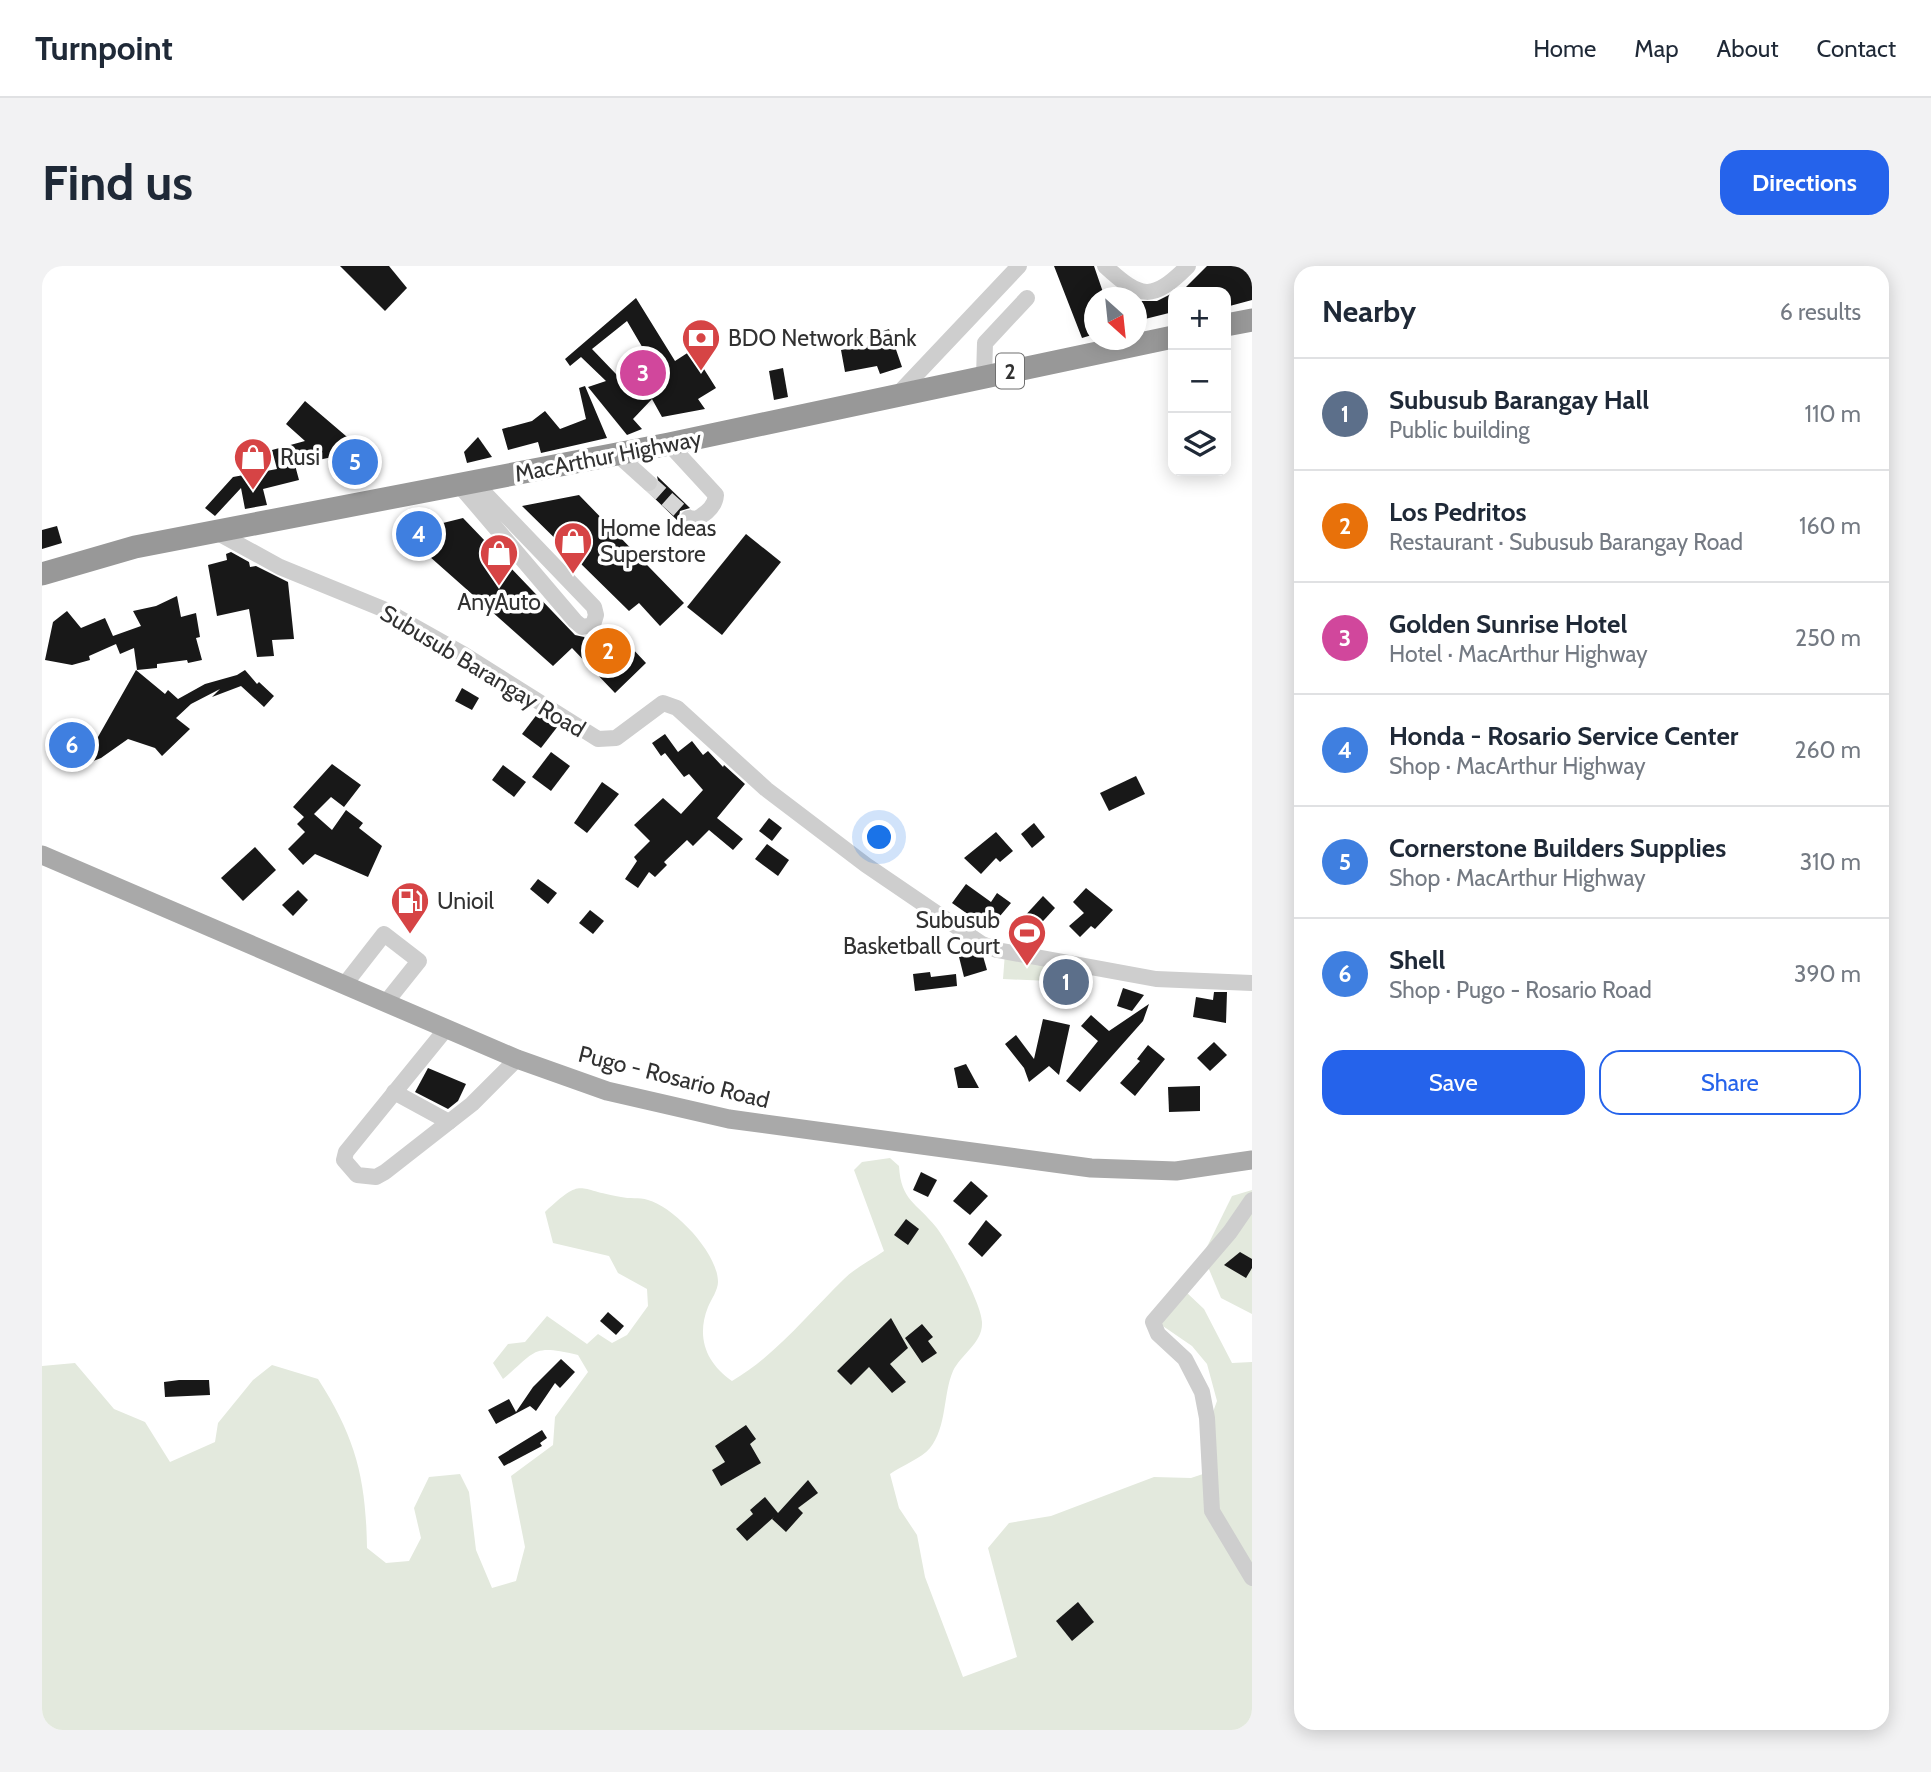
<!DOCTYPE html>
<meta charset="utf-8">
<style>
:root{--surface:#fff;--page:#f2f2f3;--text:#1f2937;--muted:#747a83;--line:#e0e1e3;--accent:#2563eb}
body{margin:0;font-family:Cabin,sans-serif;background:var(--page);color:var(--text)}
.controls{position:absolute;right:21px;top:21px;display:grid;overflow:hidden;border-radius:14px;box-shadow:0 4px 18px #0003}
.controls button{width:63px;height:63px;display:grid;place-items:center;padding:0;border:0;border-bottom:2px solid var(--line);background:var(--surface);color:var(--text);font:35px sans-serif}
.compass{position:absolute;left:1042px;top:21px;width:63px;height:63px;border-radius:50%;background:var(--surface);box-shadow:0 4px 18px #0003;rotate:153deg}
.you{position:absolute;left:838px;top:572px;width:24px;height:24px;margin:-18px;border:5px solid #fff;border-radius:50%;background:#1a73e8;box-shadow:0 0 0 10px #1a73e833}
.badge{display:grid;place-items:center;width:46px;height:46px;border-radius:50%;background:var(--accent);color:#fff;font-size:23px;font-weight:700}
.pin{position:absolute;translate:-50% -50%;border:4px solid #fff;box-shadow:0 2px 7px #0006}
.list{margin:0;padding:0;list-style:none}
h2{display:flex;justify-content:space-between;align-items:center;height:91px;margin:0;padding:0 28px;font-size:30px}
h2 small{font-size:23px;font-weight:400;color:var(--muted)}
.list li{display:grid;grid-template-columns:46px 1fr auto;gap:21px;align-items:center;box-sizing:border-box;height:112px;padding:0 28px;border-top:2px solid var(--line)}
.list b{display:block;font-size:26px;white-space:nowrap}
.list p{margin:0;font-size:23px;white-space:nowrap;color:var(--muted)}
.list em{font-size:23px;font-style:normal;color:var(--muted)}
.actions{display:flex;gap:14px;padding:21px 28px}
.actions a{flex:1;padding:16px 0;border:2px solid var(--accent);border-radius:21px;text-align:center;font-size:24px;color:var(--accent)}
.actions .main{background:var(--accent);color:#fff}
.icon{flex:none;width:38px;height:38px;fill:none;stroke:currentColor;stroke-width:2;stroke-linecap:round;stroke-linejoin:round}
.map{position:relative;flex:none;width:1210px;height:1464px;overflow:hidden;border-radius:21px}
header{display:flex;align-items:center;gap:42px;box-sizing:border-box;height:98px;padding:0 35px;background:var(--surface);border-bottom:2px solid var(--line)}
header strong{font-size:33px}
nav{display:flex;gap:38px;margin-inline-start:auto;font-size:24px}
.intro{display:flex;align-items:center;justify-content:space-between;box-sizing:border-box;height:168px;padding:0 42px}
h1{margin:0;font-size:49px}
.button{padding:18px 32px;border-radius:21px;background:var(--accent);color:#fff;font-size:24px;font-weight:700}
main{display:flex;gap:42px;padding:0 42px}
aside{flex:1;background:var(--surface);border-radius:21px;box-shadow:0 4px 18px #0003}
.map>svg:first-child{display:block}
.green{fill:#e3e9dd}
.building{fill:#181818;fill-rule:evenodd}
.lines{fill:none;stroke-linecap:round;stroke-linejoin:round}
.minor-tunnel{stroke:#d6d6d6;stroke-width:16;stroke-dasharray:16 8;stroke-linecap:butt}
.minor{stroke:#cecece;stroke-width:16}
.major{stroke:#a9a9a9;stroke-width:19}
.highway{stroke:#989898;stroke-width:23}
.labels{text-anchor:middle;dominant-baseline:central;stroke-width:7;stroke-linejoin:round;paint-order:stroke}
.shield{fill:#fff;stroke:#6f6f6f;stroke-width:2}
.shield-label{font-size:21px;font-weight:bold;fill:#313131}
.poi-label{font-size:23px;fill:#313131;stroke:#fff;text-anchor:start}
.street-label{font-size:23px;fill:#313131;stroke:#fff}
</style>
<header>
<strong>Turnpoint</strong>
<nav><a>Home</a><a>Map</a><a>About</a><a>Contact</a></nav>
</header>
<div class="intro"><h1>Find us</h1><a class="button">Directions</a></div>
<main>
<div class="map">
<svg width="1210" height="1464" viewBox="0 0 1210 1464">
<rect width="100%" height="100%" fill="#fff"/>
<g class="green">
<path d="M963 687 1009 689 1007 715 961 713Z"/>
<path d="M848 892 857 900C859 935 874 936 894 961 906 976 939 1036 940 1056 941 1077 919 1088 911 1105 901 1128 905 1161 888 1182 880 1192 859 1200 848 1208L857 1242 875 1269 883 1311 921 1411 975 1391 946 1282 967 1257 1009 1250 1112 1211 1149 1212 1173 1204 1167 1157 1175 1135 1165 1098 1150 1080 1115 1056 1143 1025 1162 1043 1190 1097 1210 1096V1464H0V1100L33 1097 72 1143 103 1156 128 1196 173 1176 176 1157 211 1114 230 1099 276 1113C314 1172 324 1213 325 1282L344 1297 367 1295 379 1272 372 1242 387 1211 418 1208 427 1226 434 1284 450 1322 474 1315 483 1281 469 1210 511 1179 513 1151 546 1106 536 1089C489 1078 495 1085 461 1113L451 1097 466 1078 483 1076 505 1050 545 1078 556 1068 570 1077 585 1069 606 1040 605 1023 576 1007 567 990 511 977 503 946C542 910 533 924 579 931 587 933 597 931 606 934 632 941 676 987 676 1016 676 1024 669 1034 666 1041 654 1071 664 1097 690 1115 733 1090 766 1048 802 1013 813 1002 829 994 842 985L812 904 820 896Z"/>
<path d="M1210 924V1048L1179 1032 1161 989 1190 930Z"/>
</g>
<g class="building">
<path d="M298 0H347L365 22 343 45Z"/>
<path d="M1012 0H1052L1063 32H1053V68L1040 72Z"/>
<path d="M1165 0H1210V34L1184 41V26H1139Z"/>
<path d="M1131 27V46L1095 55V35H1115Z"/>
<path d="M594 32 633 95 650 84 674 122 656 133 663 143 620 151 610 133 591 153 600 163 585 169 546 121 564 115 539 91 528 100 523 93ZM585 55 623 120 597 132 550 83Z"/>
<path d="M847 63 860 101 838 108 835 100 803 106 799 84 828 79 825 71Z"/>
<path d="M741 102 746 131 732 134 727 105Z"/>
<path d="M543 120 565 172 499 187 496 176 466 184 460 163 490 155 503 145 518 163 544 153 537 122Z"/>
<path d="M263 135 318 182 335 201 295 209V190L253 199 257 214 221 223 225 239 203 243 199 222 173 250 163 242 191 211 235 203 230 184 263 175 244 158Z"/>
<path d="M436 171 450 191 425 197 422 186Z"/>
<path d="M615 210 648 242 638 245 636 255 607 227 617 220Z"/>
<path d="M537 229 642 337 618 360 597 337 587 345 480 240Z"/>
<path d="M421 252 533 369 542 371 551 381 571 362 604 397 573 427 530 382 511 400 361 267Z"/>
<path d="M15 260 20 277 0 283V264Z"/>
<path d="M704 268 739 296 680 369 645 341Z"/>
<path d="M189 286 207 296 208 301 214 300 246 316 252 373 230 374 232 390 215 391 207 343 175 350 166 299 185 294 184 288Z"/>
<path d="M135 330 139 351 154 347 158 371 154 372 160 394 146 397 145 394 115 398V402L95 404 92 382 78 388 74 378 47 390 48 394 30 399 3 394 11 356 25 345 39 362 63 352 71 370 99 360 91 345 114 340Z"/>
<path d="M94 404 123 428 126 424 136 433 163 418 195 409 203 404 215 418 217 416 232 430 222 441 199 420 170 431 178 423 149 438 134 452 148 463 120 490 113 482 86 473 59 492 36 501 20 471 36 463 48 485Z"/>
<path d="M420 422 437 432 430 444 413 435Z"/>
<path d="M496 447 516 460 499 482 480 468Z"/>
<path d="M623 468 636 486 650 475 661 489 666 485 681 501 682 499 703 518 675 552 701 573 691 584 667 564 651 580 645 574 622 596 625 599 613 611 607 606 596 622 583 613 595 595 592 591 608 575 592 559 621 532 639 548 661 524 647 508 642 511 623 487 619 490 610 477Z"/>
<path d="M509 486 528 500 509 525 490 511Z"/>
<path d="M290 498 319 519 302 541 289 531 272 548 290 564 304 544 321 557 317 562 340 580 326 611 273 588 261 599 246 583 263 566 255 558 262 551 251 541Z"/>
<path d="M461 499 484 516 472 531 450 514Z"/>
<path d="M1094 510 1103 528 1067 545 1058 527Z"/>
<path d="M560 516 577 528 545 567 532 557Z"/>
<path d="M727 552 740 562 730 575 717 565Z"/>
<path d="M992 557 1003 571 990 582 979 568Z"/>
<path d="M954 566 971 585 958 596 954 592 939 608 922 592Z"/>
<path d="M725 578 747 594 736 610 713 593Z"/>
<path d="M213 581 234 604 201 635 179 612Z"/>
<path d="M496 613 515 627 506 638 488 623Z"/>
<path d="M924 618 949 636 955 627 969 637 947 663 910 637Z"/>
<path d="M1044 622 1071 644 1053 663 1049 660 1038 671 1027 660 1042 647 1031 636Z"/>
<path d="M256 624 266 634 251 650 240 639Z"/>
<path d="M1001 630 1013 642 992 665 980 653Z"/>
<path d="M548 644 562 655 551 668 537 657Z"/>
<path d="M934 687 941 690 945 704 922 711 917 691Z"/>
<path d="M888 706 889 711 914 708 915 720 873 725 871 708Z"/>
<path d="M1017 706 1033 709 1031 726 1016 722Z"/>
<path d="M1081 722 1102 729 1090 745 1075 740Z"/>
<path d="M1172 726H1185L1184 757 1151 751 1154 731 1171 734Z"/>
<path d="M1107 738 1101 755 1038 826 1024 815 1056 775 1039 760 1049 749 1067 765Z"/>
<path d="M1001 753 1028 759 1017 809 1007 800 987 816 982 802 963 778 974 769 992 793Z"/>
<path d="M1172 776 1185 789 1168 805 1155 792Z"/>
<path d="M1106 779 1123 793 1093 830 1078 817 1098 795 1095 793Z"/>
<path d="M924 798 937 822H916L912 802Z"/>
<path d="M386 802 424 818 416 835 406 843 373 826Z"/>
<path d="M1158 820V845L1127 846 1126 821Z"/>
<path d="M879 906 895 914 886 931 871 924Z"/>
<path d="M929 915 946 930 928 949 911 935Z"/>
<path d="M864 953 877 963 866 979 852 969Z"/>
<path d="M944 954 960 969 940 991 926 978Z"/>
<path d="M1198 986 1210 993V1002L1204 1012 1182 999Z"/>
<path d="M566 1046 582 1060 574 1069 558 1055Z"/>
<path d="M849 1052 866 1082 848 1098 864 1116 850 1127 827 1101 809 1119 795 1105Z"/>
<path d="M880 1058 891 1071 886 1075 895 1087 880 1097 863 1072Z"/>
<path d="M519 1093 533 1106 518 1122 513 1117 494 1145 488 1140 454 1158 446 1144 467 1133 474 1146 491 1121Z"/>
<path d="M137 1114H167L168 1129 123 1131 122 1116Z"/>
<path d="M704 1159 714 1173 708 1178 719 1197 679 1220 670 1204 683 1196 673 1180Z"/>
<path d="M500 1164 505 1172 498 1177 500 1180 462 1200 456 1191Z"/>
<path d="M766 1214 776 1227 756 1242 761 1247 744 1266 730 1253 732 1251 705 1275 694 1263 711 1248 708 1244 723 1231 736 1247Z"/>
<path d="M1036 1336 1052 1356 1030 1375 1014 1355Z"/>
</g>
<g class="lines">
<path class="minor-tunnel" d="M607 217 646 252"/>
<g class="minor">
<path d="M1063 0C1099 33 1110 36 1146 0"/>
<path d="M942 111 943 77 985 32"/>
<path d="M855 129 977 0"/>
<path d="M627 178 674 229C673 241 664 248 654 253L646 252"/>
<path d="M576 189 607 217"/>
<path d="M418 220 533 355 540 361 551 359 554 349 552 341 433 217"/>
<path d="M176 267 238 301 341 343 421 388 556 473 574 472 621 437 635 442 724 523 824 599 940 678 955 684 1114 713 1210 717"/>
<path d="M303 718 342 668 377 695 345 735"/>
<path d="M404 763 304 886 302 894 315 909 334 911 343 906 430 838 475 793"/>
<path d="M352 826 407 856"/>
<path d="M1210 934 1188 966 1111 1056 1116 1068 1143 1093 1160 1126 1165 1152 1170 1245 1210 1312"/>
</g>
<path class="major" d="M0 589 475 793 565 825 687 853 1049 902 1134 905 1210 894"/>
<g class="highway">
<path d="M1184 59 1210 54"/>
<path d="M0 308 93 281 627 178 1131 71"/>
</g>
</g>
<defs>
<g id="bank-pin" transform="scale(2.0125)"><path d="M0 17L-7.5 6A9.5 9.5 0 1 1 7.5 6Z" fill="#d64445" stroke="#fff"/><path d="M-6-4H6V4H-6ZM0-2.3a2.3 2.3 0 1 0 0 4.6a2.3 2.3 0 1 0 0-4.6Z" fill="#fff"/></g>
<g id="shop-pin" transform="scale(2.0125)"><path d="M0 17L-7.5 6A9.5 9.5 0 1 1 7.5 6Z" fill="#d64445" stroke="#fff"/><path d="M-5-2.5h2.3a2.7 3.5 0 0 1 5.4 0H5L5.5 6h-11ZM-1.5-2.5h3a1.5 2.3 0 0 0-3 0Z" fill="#fff"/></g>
<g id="fuel-pin" transform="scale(2.0125)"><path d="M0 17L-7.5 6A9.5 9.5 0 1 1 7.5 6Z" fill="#d64445" stroke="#fff"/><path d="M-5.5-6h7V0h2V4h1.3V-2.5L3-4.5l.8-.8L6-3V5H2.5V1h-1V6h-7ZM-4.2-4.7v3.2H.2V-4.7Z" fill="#fff"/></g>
<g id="stadium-pin" transform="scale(2.0125)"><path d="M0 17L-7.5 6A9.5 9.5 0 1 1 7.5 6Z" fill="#d64445" stroke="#fff"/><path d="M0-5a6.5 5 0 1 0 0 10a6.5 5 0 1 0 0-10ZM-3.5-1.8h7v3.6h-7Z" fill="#fff"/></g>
</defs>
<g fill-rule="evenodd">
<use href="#bank-pin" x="659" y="72"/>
<use href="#shop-pin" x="211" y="191"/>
<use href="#shop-pin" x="531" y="275"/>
<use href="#shop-pin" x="457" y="287"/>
<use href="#fuel-pin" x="368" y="635"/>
<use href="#stadium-pin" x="985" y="667"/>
</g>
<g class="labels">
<rect class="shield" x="954" y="87.5" width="28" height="35" rx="5"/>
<g class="shield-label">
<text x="968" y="105">2</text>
</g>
<g class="poi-label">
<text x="686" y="72">BDO Network Bank</text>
<text x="238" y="191">Rusi</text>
<text x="558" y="262">Home Ideas<tspan x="558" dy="26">Superstore</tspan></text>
<text x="457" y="336" text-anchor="middle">AnyAuto</text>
<text x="395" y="635">Unioil</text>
<text x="958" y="654" text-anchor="end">Subusub<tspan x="958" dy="26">Basketball Court</tspan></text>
</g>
<g class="street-label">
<text transform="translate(566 190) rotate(-11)">MacArthur Highway</text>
<text transform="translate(441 405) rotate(31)">Subusub Barangay Road</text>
<text transform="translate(632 811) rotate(14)">Pugo - Rosario Road</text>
</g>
</g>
</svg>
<div class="controls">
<button>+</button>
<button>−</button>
<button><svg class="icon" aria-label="layers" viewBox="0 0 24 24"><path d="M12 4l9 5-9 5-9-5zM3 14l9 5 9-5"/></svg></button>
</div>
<svg class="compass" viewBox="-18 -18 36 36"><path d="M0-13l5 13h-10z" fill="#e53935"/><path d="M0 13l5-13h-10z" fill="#747a83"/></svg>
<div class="you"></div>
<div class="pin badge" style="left:1024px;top:716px;background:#5c6f8a">1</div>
<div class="pin badge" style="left:566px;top:385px;background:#e8710a">2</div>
<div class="pin badge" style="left:601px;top:107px;background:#d1479c">3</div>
<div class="pin badge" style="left:377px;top:268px;background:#3f7fe0">4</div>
<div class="pin badge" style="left:313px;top:196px;background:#3f7fe0">5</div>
<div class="pin badge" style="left:30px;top:479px;background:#3f7fe0">6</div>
</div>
<aside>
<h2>Nearby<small>6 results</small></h2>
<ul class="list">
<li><span class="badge" style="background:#5c6f8a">1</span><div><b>Subusub Barangay Hall</b><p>Public building</p></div><em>110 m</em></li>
<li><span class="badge" style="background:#e8710a">2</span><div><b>Los Pedritos</b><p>Restaurant · Subusub Barangay Road</p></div><em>160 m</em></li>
<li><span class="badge" style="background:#d1479c">3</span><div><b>Golden Sunrise Hotel</b><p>Hotel · MacArthur Highway</p></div><em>250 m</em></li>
<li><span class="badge" style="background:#3f7fe0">4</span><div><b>Honda - Rosario Service Center</b><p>Shop · MacArthur Highway</p></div><em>260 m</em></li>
<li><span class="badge" style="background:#3f7fe0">5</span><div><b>Cornerstone Builders Supplies</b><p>Shop · MacArthur Highway</p></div><em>310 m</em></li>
<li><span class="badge" style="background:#3f7fe0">6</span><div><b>Shell</b><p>Shop · Pugo - Rosario Road</p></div><em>390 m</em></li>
</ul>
<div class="actions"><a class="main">Save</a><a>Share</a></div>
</aside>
</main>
